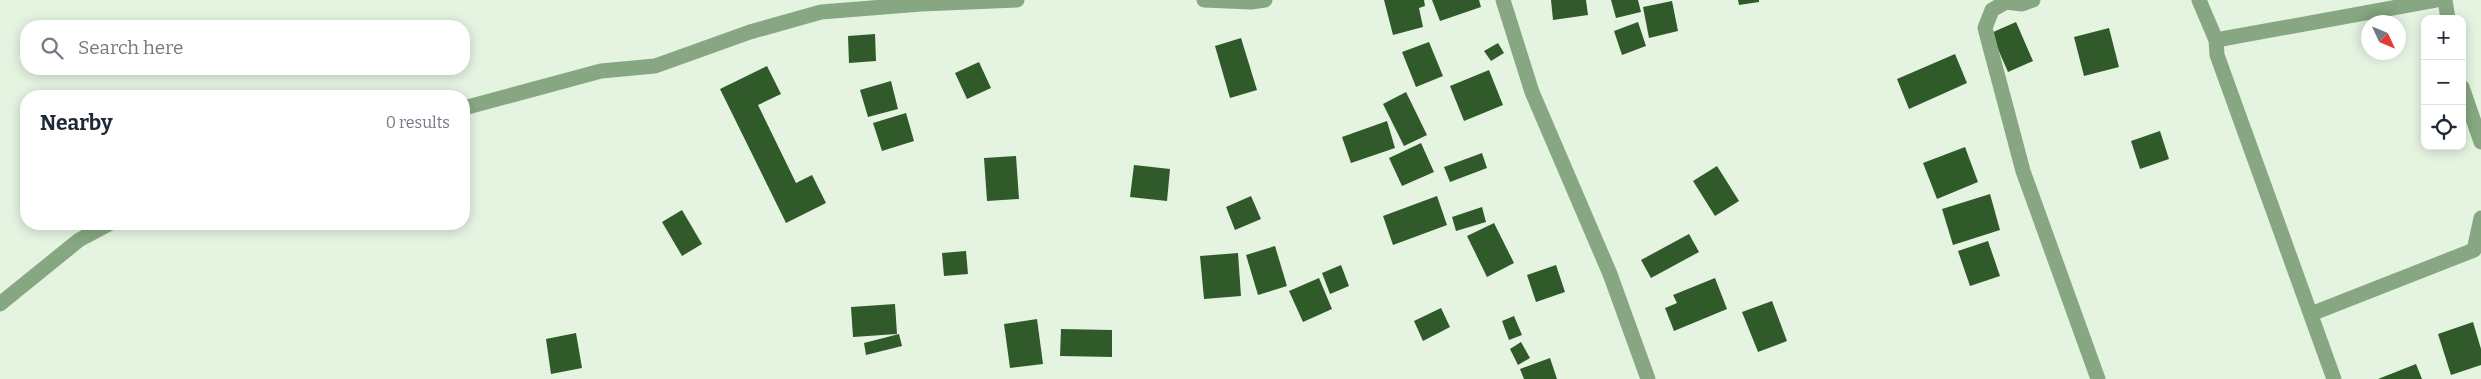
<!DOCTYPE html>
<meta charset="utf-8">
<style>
:root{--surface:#fff;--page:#f2f2f3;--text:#1f2937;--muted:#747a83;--line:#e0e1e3}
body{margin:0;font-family:Bitter,serif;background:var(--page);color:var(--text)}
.controls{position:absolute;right:15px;top:15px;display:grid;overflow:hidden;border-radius:10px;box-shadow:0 2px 12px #0003}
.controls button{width:45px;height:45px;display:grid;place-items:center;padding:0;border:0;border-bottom:1px solid var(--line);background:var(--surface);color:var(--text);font:25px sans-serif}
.compass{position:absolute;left:2361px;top:15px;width:45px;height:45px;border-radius:50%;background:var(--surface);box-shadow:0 2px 12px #0003;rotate:134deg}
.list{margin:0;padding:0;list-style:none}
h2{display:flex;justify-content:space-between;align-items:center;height:65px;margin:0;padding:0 20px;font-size:21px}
h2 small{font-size:16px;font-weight:400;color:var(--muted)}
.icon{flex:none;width:28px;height:28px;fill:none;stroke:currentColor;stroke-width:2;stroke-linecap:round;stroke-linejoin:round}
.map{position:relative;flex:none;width:2481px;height:379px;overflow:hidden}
.search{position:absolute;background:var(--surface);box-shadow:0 2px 12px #0003;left:20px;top:20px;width:450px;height:55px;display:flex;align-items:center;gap:12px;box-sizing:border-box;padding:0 18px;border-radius:20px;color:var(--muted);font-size:19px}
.panel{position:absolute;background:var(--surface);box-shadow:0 2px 12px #0003;left:20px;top:90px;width:450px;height:140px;border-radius:20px}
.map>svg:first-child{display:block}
.building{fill:#315a2b}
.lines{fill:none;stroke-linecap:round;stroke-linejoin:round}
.minor{stroke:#86a781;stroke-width:15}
</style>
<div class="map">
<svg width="2481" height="379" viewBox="0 0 2481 379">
<rect width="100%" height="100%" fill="#e4f4e1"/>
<g class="building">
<path d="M1384 0H1424L1425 6 1419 8 1423 27 1393 35Z"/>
<path d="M1432 0H1479L1481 7 1440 21Z"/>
<path d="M1551 0H1586L1588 15 1553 20Z"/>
<path d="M1611 0H1638L1641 12 1616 18Z"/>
<path d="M1738 0H1759V2L1739 5Z"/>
<path d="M1672 1 1678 31 1649 38 1643 7Z"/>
<path d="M1638 22 1646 46 1622 55 1614 31Z"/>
<path d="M2016 22 2033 61 2008 72 1991 33Z"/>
<path d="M2109 28 2119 67 2084 76 2074 37Z"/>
<path d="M875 34 876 61 849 63 848 36Z"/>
<path d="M1241 38 1257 90 1230 98 1215 46Z"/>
<path d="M1429 42 1443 76 1416 87 1402 52Z"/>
<path d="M1498 43 1504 53 1491 61 1484 51Z"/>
<path d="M1955 54 1967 83 1909 109 1897 79Z"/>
<path d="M979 62 991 88 967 99 955 73Z"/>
<path d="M767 66 781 94 758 105 796 183 812 175 826 203 786 223 720 89Z"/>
<path d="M1489 70 1503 105 1464 121 1450 86Z"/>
<path d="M891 81 898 109 868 117 860 90Z"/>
<path d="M1406 92 1427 135 1404 146 1383 104Z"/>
<path d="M906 113 914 141 882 151 873 123Z"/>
<path d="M1387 121 1395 148 1351 163 1342 137Z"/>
<path d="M2160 131 2169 159 2140 169 2131 141Z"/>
<path d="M1421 143 1434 172 1402 186 1389 158Z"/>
<path d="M1965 147 1978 182 1937 199 1923 163Z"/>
<path d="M1482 153 1487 168 1450 182 1444 167Z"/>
<path d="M1016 156 1019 199 987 201 984 158Z"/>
<path d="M1134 165 1170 169 1167 201 1130 197Z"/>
<path d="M1717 166 1739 201 1715 216 1693 181Z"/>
<path d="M1990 194 2000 230 1953 245 1942 209Z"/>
<path d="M1251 196 1261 219 1235 230 1226 207Z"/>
<path d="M1437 196 1447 225 1393 245 1383 216Z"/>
<path d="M1482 207 1486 222 1456 231 1452 217Z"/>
<path d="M682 210 702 244 682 256 662 222Z"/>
<path d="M1494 223 1514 263 1487 277 1467 236Z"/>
<path d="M1689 234 1699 252 1651 278 1641 260Z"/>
<path d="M1988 241 2000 276 1970 286 1958 251Z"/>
<path d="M1275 246 1287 286 1258 295 1246 255Z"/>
<path d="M966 251 968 274 944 276 942 253Z"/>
<path d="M1238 253 1241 296 1204 299 1200 256Z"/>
<path d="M1341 265 1349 286 1330 294 1322 273Z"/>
<path d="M1556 265 1565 292 1536 302 1527 275Z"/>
<path d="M1319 278 1332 309 1303 322 1289 291Z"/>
<path d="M1715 278 1727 309 1674 331 1665 308 1677 303 1673 295Z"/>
<path d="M1772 301 1787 341 1758 352 1742 312Z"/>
<path d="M895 304 897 334 853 337 851 307Z"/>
<path d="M1441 308 1450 327 1423 341 1414 321Z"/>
<path d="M1514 316 1522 335 1509 340 1502 321Z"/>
<path d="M1037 319 1043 364 1010 368 1004 324Z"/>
<path d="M2473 322 2481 349V365L2451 375 2438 334Z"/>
<path d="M1061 329 1112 330V357L1060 356Z"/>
<path d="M576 333 582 368 551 374 546 339Z"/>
<path d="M899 334 902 346 866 355 864 343Z"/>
<path d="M1521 342 1530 358 1518 365 1510 349Z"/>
<path d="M1550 358 1557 379H1524L1520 369Z"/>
<path d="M2416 364 2422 379H2378Z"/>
</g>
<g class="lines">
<g class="minor">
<path d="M1204 0 1251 2 1265 0"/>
<path d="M1503 0 1532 92 1610 274 1648 379"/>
<path d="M2033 0 2022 4 2006 2 1992 10 1985 28 2023 171 2098 379"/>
<path d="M2199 0 2216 40 2217 55 2334 379"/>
<path d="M2445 0 2448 19"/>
<path d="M2216 40 2436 0"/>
<path d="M2462 87 2481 142"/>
<path d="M464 108 601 71 655 66 750 32 821 12 921 4 1017 0"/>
<path d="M0 304 79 240 109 224"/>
<path d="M2311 314 2474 250 2481 218"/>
</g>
</g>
</svg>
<div class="controls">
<button>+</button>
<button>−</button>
<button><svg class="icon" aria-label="locate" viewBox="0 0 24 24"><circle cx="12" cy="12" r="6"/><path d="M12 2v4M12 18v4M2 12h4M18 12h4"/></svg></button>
</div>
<svg class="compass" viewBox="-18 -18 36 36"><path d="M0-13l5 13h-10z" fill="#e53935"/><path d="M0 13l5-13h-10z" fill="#747a83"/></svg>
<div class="search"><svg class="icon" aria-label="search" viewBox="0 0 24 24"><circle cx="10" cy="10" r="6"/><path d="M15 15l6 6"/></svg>Search here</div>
<section class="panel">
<h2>Nearby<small>0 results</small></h2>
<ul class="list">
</ul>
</section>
</div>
